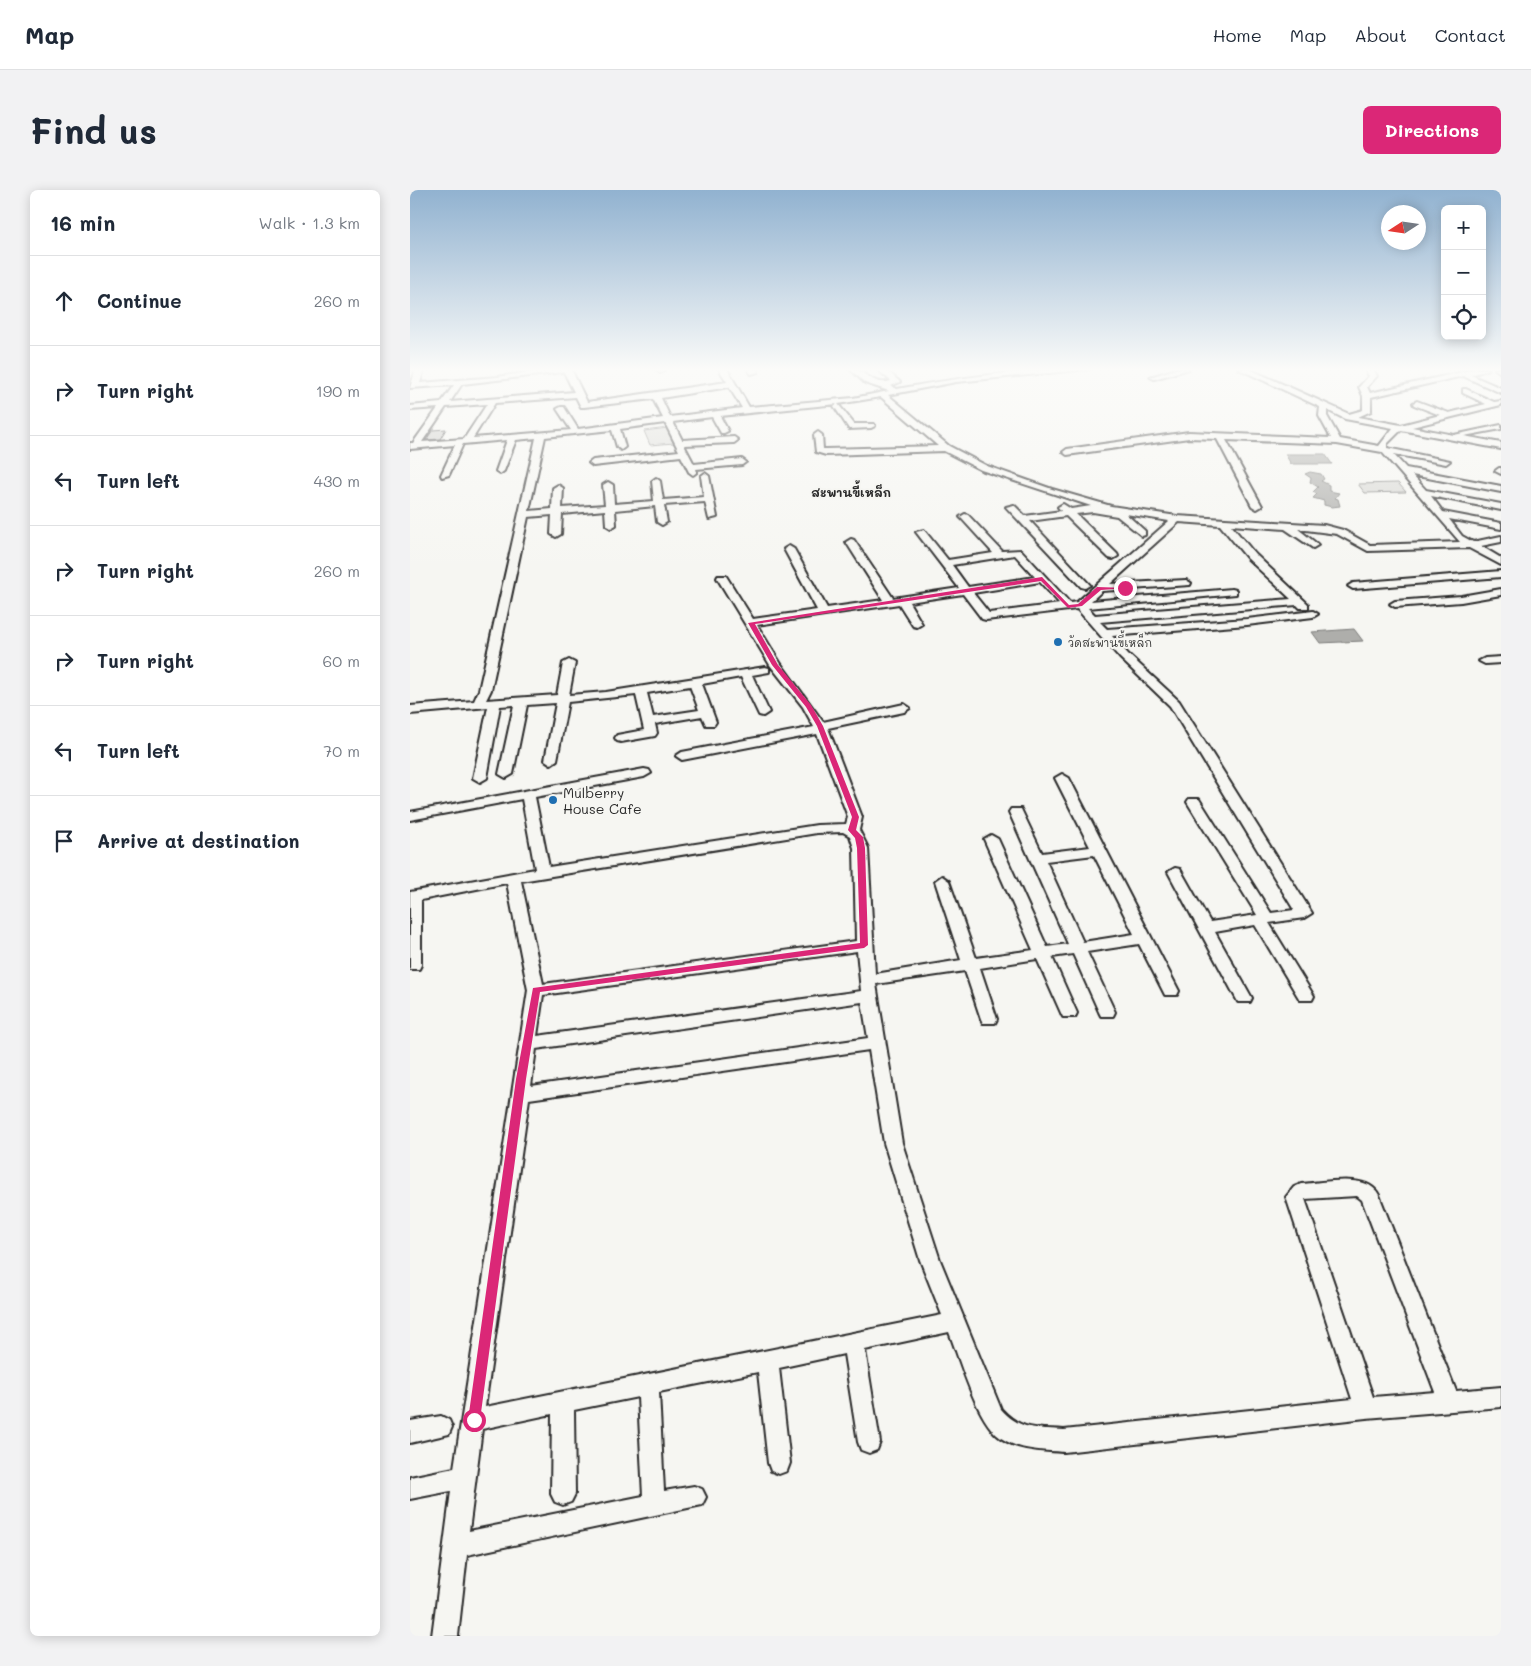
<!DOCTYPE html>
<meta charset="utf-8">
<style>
:root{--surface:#fff;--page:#f2f2f3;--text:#1f2937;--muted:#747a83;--line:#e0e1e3;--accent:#db2777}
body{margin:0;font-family:Mali,"Playpen Sans Thai",sans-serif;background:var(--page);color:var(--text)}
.controls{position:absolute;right:15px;top:15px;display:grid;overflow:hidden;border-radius:8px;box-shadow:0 2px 12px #0003}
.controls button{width:45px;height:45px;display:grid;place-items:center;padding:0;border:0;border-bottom:1px solid var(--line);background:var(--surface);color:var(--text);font:25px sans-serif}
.compass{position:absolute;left:971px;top:15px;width:45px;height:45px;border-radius:50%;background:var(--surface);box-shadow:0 2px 12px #0003;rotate:258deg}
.stop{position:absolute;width:15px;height:15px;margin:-11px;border:4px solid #db2777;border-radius:50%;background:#fff}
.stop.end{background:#db2777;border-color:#fff;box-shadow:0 1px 5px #0008}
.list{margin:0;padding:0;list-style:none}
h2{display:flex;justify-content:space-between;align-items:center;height:65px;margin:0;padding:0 20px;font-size:21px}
h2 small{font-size:16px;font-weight:400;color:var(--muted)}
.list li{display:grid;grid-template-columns:32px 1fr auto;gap:15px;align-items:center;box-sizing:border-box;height:90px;padding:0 20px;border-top:1px solid var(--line)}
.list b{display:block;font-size:19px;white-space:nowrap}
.list em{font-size:16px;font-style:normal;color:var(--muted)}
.icon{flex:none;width:28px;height:28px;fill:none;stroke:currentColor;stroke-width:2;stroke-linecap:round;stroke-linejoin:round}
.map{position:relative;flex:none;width:1091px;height:1446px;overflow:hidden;border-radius:8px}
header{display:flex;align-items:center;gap:30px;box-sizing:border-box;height:70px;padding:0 25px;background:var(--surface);border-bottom:1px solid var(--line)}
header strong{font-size:24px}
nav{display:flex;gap:28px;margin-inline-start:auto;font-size:18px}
.intro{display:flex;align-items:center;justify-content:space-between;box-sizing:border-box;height:120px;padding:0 30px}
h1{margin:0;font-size:35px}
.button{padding:12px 22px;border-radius:8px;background:var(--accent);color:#fff;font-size:18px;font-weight:700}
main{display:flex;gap:30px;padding:0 30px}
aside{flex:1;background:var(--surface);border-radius:8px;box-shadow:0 2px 12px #0003}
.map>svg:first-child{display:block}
.green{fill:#d9d9d5;stroke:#828280}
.water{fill:#aeaeab;stroke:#7a7a78}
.building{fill:#c3c3c0;stroke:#2b2b2b}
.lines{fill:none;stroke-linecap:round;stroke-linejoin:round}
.minor-casing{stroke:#2b2b2b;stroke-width:4}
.minor{fill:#f6f6f2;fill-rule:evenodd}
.route{fill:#db2777}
.poi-dot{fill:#1f6fb2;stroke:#f6f6f2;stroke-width:2}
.labels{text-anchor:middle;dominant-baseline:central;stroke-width:4;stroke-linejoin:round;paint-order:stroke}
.far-poi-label{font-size:11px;fill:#2b2b2b;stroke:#f6f6f2;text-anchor:start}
.far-neighbourhood-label{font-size:12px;font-weight:bold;fill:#2b2b2b;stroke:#f6f6f2}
.poi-label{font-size:14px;fill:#2b2b2b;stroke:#f6f6f2;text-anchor:start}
</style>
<header>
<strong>Map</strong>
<nav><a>Home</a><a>Map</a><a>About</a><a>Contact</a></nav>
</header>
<div class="intro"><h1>Find us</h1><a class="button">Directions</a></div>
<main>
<aside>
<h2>16 min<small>Walk · 1.3 km</small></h2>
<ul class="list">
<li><svg class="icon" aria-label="ahead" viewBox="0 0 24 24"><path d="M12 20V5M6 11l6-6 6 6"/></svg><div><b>Continue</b></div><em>260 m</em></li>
<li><svg class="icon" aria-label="right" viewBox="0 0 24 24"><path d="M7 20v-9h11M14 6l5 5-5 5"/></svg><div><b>Turn right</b></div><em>190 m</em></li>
<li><svg class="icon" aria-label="left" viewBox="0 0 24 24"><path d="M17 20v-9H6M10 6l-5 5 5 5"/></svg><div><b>Turn left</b></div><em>430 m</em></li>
<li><svg class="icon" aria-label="right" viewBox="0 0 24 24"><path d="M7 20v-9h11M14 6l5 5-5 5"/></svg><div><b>Turn right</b></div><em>260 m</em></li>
<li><svg class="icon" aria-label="right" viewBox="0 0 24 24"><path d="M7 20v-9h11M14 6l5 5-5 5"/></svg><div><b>Turn right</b></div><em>60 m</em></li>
<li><svg class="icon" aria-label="left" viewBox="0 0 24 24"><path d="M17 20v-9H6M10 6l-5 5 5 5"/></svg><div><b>Turn left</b></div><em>70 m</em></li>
<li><svg class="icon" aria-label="arrive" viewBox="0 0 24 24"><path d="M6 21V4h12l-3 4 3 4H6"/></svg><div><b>Arrive at destination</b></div></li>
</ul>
</aside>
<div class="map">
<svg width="1091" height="1446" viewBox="0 0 1091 1446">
<rect width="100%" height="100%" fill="#f6f6f2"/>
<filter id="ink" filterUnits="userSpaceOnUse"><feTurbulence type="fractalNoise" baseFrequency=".02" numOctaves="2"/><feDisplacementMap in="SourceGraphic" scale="10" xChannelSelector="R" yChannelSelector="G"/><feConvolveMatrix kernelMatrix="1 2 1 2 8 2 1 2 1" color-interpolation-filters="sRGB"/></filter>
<g filter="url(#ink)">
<g class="green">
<path d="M258 238 264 253 240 255 234 241Z"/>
<path d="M988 293 996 302 955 303 948 294Z"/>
</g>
<g class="water">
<path d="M875 264H915L922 274H881Z"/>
<path d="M900 282 911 284 914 289 911 291 919 295V301L929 303 925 308 928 309 930 316 922 317 914 315V311L903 308 907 304 903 302 908 297 900 292 901 288 895 284Z"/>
<path d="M944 439 953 451 910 453 902 442Z"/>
</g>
<path class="building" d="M36 239 30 249 16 250 23 240Z"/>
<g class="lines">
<g class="minor-casing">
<g id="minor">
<path d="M6 179H14L10 193 87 187 140 179H161L177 212 317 192 309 179H317L339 217 443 208 479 201 455 193 440 179C455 179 463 197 481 191L467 179H475L490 192 481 196 487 199C551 187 615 179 679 179L546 192 478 205 539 256 577 276 642 299 701 316 767 326 914 335 933 340 960 355 1050 352 972 262 927 254 816 250 852 316 847 319 842 316 807 249 779 248 657 265 653 262 657 259 779 242 921 248 909 226 910 217 829 179H839L939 224 953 220V206L949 197 959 186 955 179H963L967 186 957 197 960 203 1065 179H1079L1061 185 1091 198V203L1053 186 961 207V221L948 227 991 235 1030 225 1004 215 1003 213 1007 211 1039 223 1076 214 1053 203V199H1056L1084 212 1091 211V215L1002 237 1044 245 1091 235V239L1054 246 1091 253V259L991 240 977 254V258L1040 271 1036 274 983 264 996 278 1091 296V302L1002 285 1016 300 1091 314V320L1021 306 1033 322 1091 333V339L1039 329 1052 346 1063 352 1091 346V352L1071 356 1091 368V375L1059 358 958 361 927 344 888 339 906 353 908 355 903 358 875 339 821 335 845 364 898 414V418H890L887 415 690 432 697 439 837 429 903 421 908 424 903 427 837 435 702 446 718 464 769 511 902 723 894 728 859 733 904 806 902 810H890L845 735 805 742 842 808 840 812H828L758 682 765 678 770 679 800 732 847 725 777 612 779 609H789L861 723 884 720 760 516 710 468 667 419 576 430 572 429 553 404 499 412 512 434 507 437 503 436 489 414 347 435 371 474 413 532 494 514 500 518 494 522 418 538 452 627 449 640 458 658 465 784 551 770 525 691 532 686 539 691 566 768 623 760 574 649 581 645 588 649 637 757 658 754 599 622 601 619H611L632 663 680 657 645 588 652 584 659 588 769 801 767 805H755L729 754 677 762 705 822 703 826H691L689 822 663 764 642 767 667 823 665 827H653L651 823 627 769 570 778 587 829 585 833H573L571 829 555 781 466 794 492 953 530 1070 591 1219C611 1241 626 1238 654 1240L942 1209 876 1007 884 997 891 994C913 993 958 982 969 1005L1046 1201 1091 1197V1217L956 1228 654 1262C632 1260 610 1261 591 1248 567 1232 550 1170 539 1142L455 1160 470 1252 467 1260 459 1263 451 1260 448 1252 434 1164 369 1178 380 1273 377 1281 369 1284 361 1281 358 1273 348 1182 249 1202 254 1301 284 1296 292 1299 296 1307 292 1315 57 1365 48 1446H22L41 1301 0 1309V1287L44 1278 118 800 97 693 11 710V775L9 779H0V702L125 679 112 609 0 630V622L234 579 239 580 241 583 234 587 125 607 139 677 407 635 436 634 438 627 407 544 272 570 266 566 272 562 404 537 393 517 360 475 307 388 308 386H316L343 429 407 420 374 359 379 356 384 359 417 418 473 410 436 352 441 349 444 350 483 408 549 398 506 342 514 340 538 370 583 363 552 329 550 327 555 324 558 325 592 361 611 360 660 413 667 412 759 331 716 324 735 341V345L732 346 707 326 683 322 666 324 707 364 708 366 703 369 699 368 656 326 620 331 680 395 675 398 671 397 596 317 604 315 615 326 651 321 648 317 653 314 661 319 681 316 571 280 534 261 416 265 406 262 404 245 408 242 412 245 413 259H416L528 256 471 207 428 214 444 234H464L465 236 461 238 439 239 424 216 427 214 310 226 318 241 314 243H311L302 227 263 232 272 250 324 247 328 250 324 253 274 255 284 274 332 269 336 272 332 275 286 279 287 282 283 285 279 282 271 266 183 276 179 273 183 270 269 261 255 233 210 239 215 257 211 260 207 257 202 240 135 247 119 321 142 319 143 298 148 295 153 298 152 318 195 315 193 295 198 292 203 295 204 314 244 311 242 291 246 288 250 291 253 310 294 307 291 286 295 283 299 286 307 327 299 329 295 312 254 315 257 332 252 335 247 332 245 316 205 320 206 335 201 338 196 335 195 320 152 324 151 344 146 347 141 344 142 325 118 327 81 500 76 510 147 505 153 473 159 470 165 473 159 505 196 502 355 477 359 478V482L342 485 359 522 353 526 349 525 331 487 292 494 306 532 304 535H296L292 526 245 534 247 543 245 546 211 552 207 551 205 548 207 545 234 540 226 505 158 512 147 570 141 574 135 570 146 513 117 515 103 584 96 588 89 584 104 515 90 516 77 588 70 592 63 588 78 517 0 524V516L64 511 69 500 126 248 106 250 94 281 90 284 86 281 97 250 53 254 39 285 32 287 31 285 45 255 0 259V253H3L28 218 0 220V216L31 213 44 195 0 198ZM154 182 164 202 40 212 52 194ZM319 197 332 218 260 227 251 208ZM166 207 171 217H174L243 209 253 228 168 239 154 217H151L147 219 161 240 63 248 85 213ZM77 214 54 249 12 252 36 217ZM917 220 935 229 983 238 969 256 930 249 917 226ZM769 332 810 335 837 368 881 409 685 425 678 418 826 404V400L822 399 681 411 692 401 780 395 781 393 776 390 700 394ZM605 365 625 387 558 397 542 375ZM630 392 650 414 579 423 563 403ZM280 496 289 520 243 527 237 503ZM433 642 440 646 444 658 446 751 133 794 111 691 407 643ZM684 665 724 744 673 752 636 671ZM447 761 451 801 127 846 133 805ZM452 812 458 848 121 896 126 859ZM459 860 474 953 510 1070 532 1125 75 1217 119 909ZM947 1006 952 1010 1025 1202 963 1207 895 1009ZM228 1207 233 1306 59 1341 72 1239 142 1224 141 1304 145 1312 153 1315 161 1312 165 1304 164 1220Z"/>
<path d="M245 179H253L254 181 250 183Z"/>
<path d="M338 179H346L348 182 341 184Z"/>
<path d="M766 179H779L744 189 740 187Z"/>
<path d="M1085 179H1091V183Z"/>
<path d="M1089 278H1091V284L1085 281Z"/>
<path d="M1091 381V387L943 399 938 396 943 393Z"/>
<path d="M1091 399V405L1051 412 985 417 980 414 985 411 1051 406Z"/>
<path d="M1091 467V473L1075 474 1069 471 1075 468Z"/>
<path d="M31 1226 39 1230 42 1237 39 1244 0 1253V1231Z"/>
</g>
</g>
<use href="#minor" class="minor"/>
</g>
</g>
<linearGradient id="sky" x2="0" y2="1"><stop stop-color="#91b2d0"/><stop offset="0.47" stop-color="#fbfbf9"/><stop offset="1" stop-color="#fbfbf9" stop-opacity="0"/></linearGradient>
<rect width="1091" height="382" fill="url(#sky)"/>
<path class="route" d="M632 387 659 415 668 414 687 397 718 398 691 400 672 416 658 418 631 391 345 434 368 475 401 515 413 536 449 627 446 640 453 647 455 658 458 755 454 758 130 802 116 889 70 1230 68 1234H59L58 1230 106 889 123 798 450 753 447 658 445 648 438 640 442 627 407 536 396 517 362 475 338 433Z"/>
<g class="poi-dot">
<circle cx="648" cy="452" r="5"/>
<circle cx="143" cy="610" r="5"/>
</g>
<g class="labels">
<g class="far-poi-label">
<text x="658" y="452">วัดสะพานขี้เหล็ก</text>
</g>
<g class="far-neighbourhood-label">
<text x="441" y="302">สะพานขี้เหล็ก</text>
</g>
<g class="poi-label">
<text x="153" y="602">Mulberry<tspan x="153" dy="16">House Cafe</tspan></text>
</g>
</g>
</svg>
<div class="controls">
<button>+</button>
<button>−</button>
<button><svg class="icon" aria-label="locate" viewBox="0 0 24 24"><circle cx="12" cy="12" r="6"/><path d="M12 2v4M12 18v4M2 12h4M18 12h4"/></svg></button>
</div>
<svg class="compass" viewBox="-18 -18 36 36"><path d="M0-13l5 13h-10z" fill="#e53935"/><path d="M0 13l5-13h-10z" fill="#747a83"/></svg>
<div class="stop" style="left:64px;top:1230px"></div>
<div class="stop end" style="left:715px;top:398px"></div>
</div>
</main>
